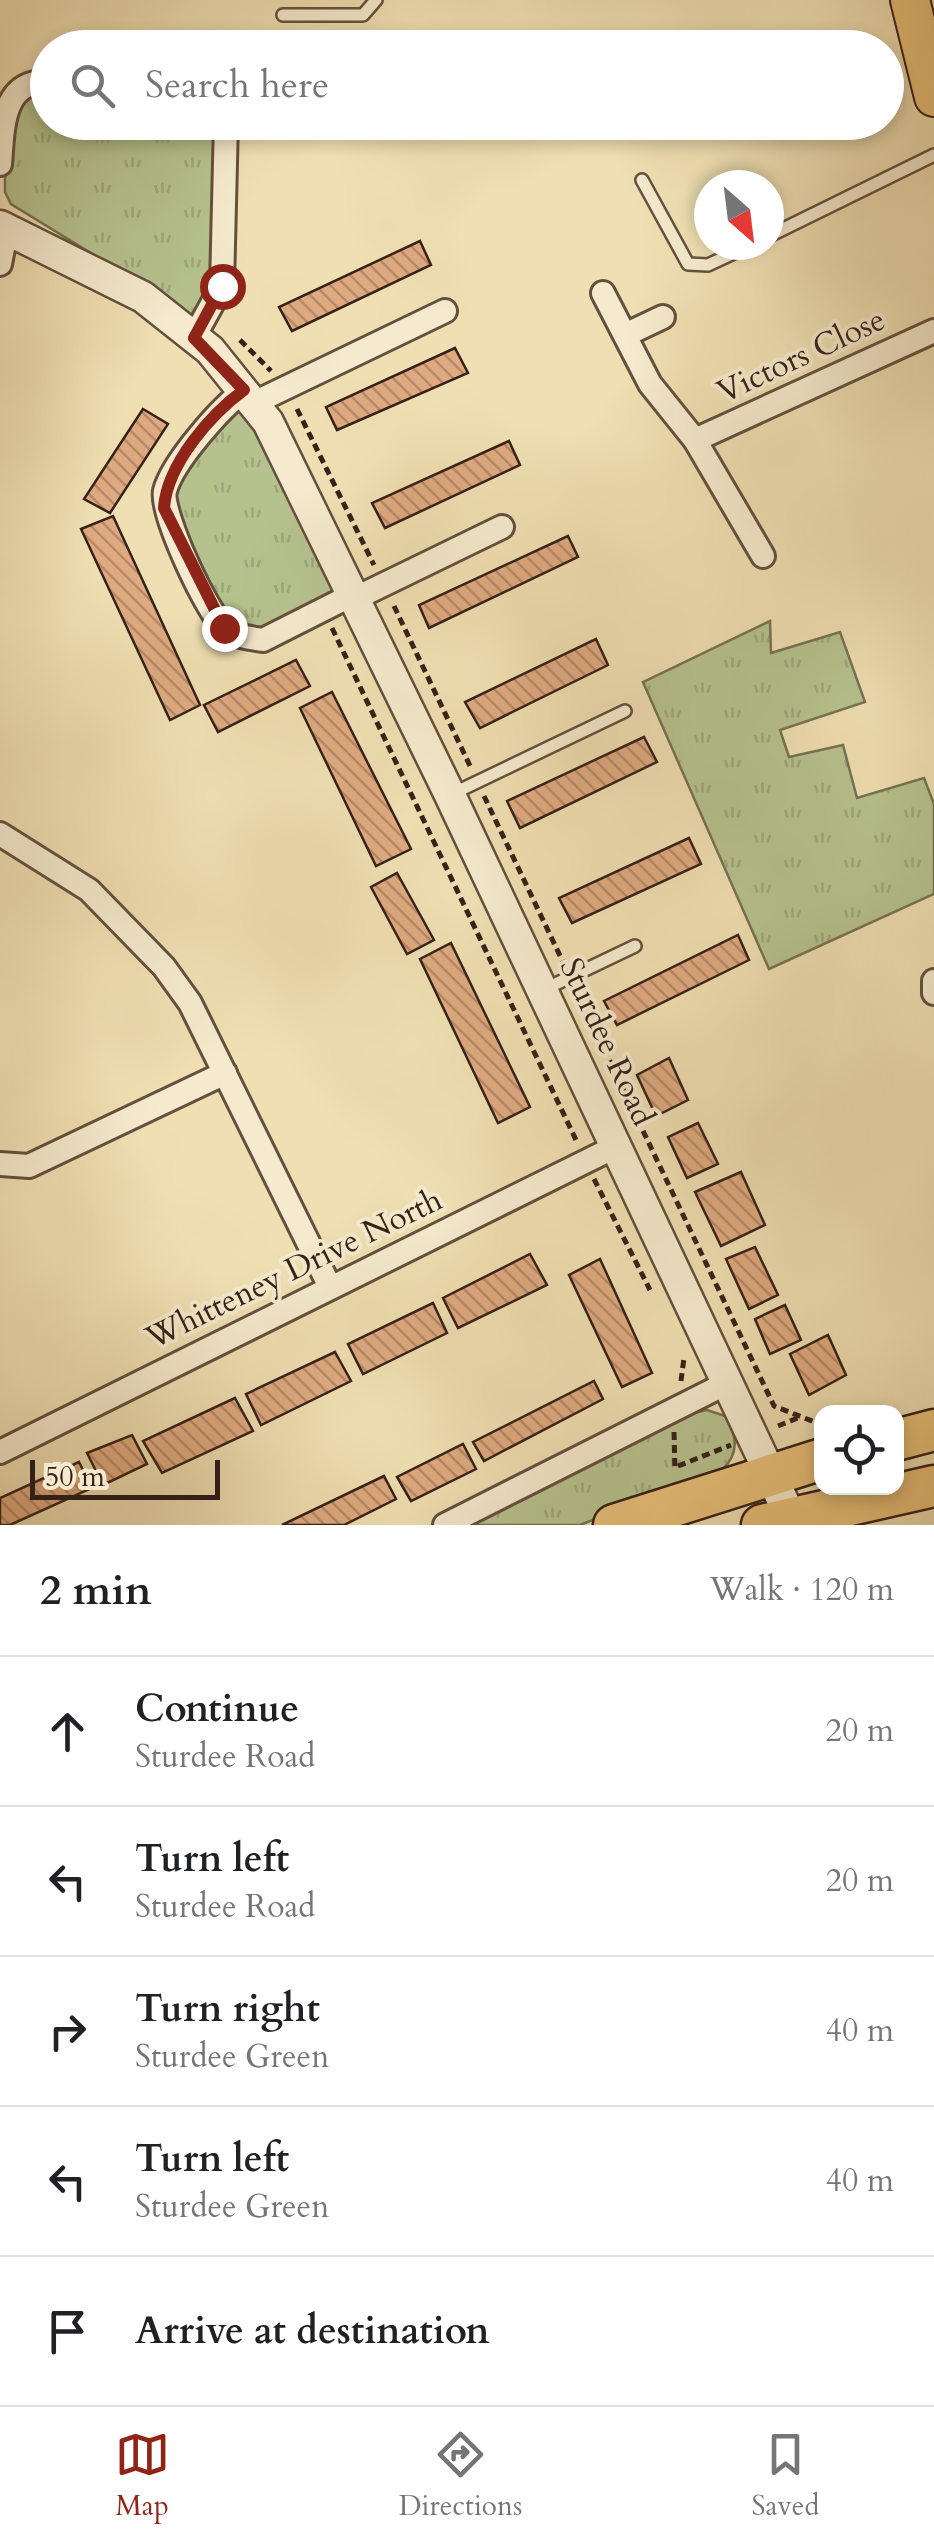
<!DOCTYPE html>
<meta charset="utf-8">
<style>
:root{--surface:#fff;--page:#f6f6f6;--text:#202124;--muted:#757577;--line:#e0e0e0;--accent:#8f2418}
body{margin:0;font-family:Cardo,serif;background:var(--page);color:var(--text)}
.controls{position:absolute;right:30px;bottom:30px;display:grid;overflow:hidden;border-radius:20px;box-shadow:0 5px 15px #0003}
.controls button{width:90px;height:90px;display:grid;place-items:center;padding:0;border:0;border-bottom:2px solid var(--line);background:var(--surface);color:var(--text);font:50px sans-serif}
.compass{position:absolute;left:694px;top:170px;width:90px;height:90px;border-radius:50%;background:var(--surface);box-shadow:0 5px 15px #0003;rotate:152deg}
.scale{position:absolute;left:30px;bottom:25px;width:190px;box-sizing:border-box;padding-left:10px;border:5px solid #362118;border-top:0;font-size:28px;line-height:35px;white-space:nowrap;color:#362118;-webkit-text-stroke:8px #f5eacd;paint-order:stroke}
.stop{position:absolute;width:30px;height:30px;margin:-22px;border:8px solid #8f2418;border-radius:50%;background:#fff}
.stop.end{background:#8f2418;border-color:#fff;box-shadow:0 2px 10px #0008}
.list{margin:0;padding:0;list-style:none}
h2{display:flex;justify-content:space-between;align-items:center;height:130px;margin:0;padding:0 40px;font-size:42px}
h2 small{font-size:32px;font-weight:400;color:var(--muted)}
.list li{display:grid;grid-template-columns:65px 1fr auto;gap:30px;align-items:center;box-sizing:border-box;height:150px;padding:0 40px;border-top:2px solid var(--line)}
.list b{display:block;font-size:38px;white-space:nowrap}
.list p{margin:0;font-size:32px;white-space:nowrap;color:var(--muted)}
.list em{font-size:32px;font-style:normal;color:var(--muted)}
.icon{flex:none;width:55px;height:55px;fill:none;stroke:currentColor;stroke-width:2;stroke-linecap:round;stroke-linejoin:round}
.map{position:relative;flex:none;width:934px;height:1525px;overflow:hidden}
.search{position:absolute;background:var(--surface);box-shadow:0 5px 15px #0003;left:30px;right:30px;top:30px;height:110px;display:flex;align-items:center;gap:25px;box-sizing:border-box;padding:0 35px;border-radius:55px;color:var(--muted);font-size:38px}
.sheet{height:880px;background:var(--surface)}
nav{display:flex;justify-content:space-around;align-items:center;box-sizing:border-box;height:140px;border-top:2px solid var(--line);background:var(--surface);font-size:28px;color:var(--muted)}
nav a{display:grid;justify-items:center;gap:5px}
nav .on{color:var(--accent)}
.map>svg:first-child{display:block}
.grass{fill:url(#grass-tufts);stroke:#767253;stroke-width:2.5}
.building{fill:url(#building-back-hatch);stroke:#362118;stroke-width:2.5}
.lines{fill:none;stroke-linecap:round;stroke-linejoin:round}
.service-casing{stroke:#64503e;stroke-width:16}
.minor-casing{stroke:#64503e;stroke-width:28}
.tertiary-casing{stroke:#64503e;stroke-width:35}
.primary-casing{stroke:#362118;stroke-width:42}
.trunk-casing{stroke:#362118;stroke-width:45}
.path{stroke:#362118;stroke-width:5;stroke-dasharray:8 5;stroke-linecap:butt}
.service{stroke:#f5eacd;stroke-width:11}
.minor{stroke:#f5eacd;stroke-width:22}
.tertiary{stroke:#f5eacd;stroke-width:30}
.primary{stroke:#e8c079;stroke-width:38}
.trunk{stroke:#e8c079;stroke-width:40}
.route{stroke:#8f2418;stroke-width:12}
.labels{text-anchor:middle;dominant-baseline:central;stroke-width:8;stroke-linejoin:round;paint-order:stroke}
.street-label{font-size:32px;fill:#362118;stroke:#f5eacd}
</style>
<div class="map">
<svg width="934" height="1525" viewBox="0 0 934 1525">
<defs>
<pattern id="grass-tufts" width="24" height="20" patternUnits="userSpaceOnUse" patternTransform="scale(2.5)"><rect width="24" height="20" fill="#b6c28e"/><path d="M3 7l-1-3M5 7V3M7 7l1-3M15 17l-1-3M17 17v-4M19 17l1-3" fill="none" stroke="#9da67a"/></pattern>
<pattern id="building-back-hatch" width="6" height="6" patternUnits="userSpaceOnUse" patternTransform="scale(2.5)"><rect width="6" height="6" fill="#dfaa80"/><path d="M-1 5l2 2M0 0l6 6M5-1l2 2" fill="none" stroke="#b68a68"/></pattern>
</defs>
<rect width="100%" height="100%" fill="#efdfb2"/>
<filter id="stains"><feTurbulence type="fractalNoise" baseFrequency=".002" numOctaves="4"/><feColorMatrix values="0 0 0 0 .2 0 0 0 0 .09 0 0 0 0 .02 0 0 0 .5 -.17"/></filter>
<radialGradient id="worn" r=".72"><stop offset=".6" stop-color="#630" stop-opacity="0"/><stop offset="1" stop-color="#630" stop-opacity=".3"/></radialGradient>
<g class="grass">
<path d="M18 91H47L48 122 226 123 223 249 194 337 112 266 11 204 5 192V108Z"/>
<path d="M245 390 354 594 263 640 224 628 165 488Z"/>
<path d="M770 621 771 653 840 632 865 702 780 730 789 757 843 745 857 798 924 778 934 804V894L769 969 643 682Z"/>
<path d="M707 1410 725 1416C737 1435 740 1453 722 1470L580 1525H468L689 1414Z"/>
</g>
<g class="building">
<path d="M420 241 431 265 292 331 279 307Z"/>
<path d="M455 348 468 373 337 430 326 407Z"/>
<path d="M143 409 168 424 110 513 84 499Z"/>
<path d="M509 441 520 465 385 528 372 503Z"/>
<path d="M113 516 200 705 170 720 81 529Z"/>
<path d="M568 536 578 557 429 628 419 605Z"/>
<path d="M596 639 608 665 480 728 465 702Z"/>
<path d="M296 660 310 686 218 732 204 705Z"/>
<path d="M332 692 411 849 376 866 300 708Z"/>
<path d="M644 737 657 762 520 828 507 801Z"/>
<path d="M689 838 701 864 572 923 559 898Z"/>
<path d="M397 873 434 940 407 954 371 887Z"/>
<path d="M738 935 749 960 617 1025 604 1001Z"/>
<path d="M451 943 530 1107 498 1123 420 959Z"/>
<path d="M669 1058 688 1100 656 1116 637 1075Z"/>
<path d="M698 1123 718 1164 687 1178 668 1137Z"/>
<path d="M741 1172 765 1225 721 1246 695 1192Z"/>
<path d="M755 1247 778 1295 749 1309 726 1259Z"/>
<path d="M530 1254 547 1285 458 1328 443 1298Z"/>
<path d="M600 1259 652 1373 622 1387 569 1275Z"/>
<path d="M433 1303 447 1333 363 1374 348 1344Z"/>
<path d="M785 1305 801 1340 770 1354 755 1319Z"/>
<path d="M828 1335 846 1375 809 1395 790 1354Z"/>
<path d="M335 1352 351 1381 261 1425 246 1394Z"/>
<path d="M594 1381 603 1399 484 1461 473 1442Z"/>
<path d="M235 1398 253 1431 162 1473 143 1441Z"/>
<path d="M132 1435 147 1464 103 1485 87 1453Z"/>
<path d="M463 1444 476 1469 411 1501 397 1477Z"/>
<path d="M79 1462 92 1488 10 1525H0V1498Z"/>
<path d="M384 1476 396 1499 344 1525H282Z"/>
</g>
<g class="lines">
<g class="service-casing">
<g id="service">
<path d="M283 15H363L376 0"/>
<path d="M642 180 688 264 708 265 751 245"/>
<path d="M769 236 934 155"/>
<path d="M450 795 625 711"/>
<path d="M543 990 635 946"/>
</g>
</g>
<g class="minor-casing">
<g id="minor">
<path d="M0 164C3 130 1 80 48 82"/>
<path d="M0 264 7 228"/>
<path d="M603 293 650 384 695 440 763 556"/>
<path d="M625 335 663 317"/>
<path d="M194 337 222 286 226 122"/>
<path d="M245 390C221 407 172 463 165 491 160 512 208 616 226 629 236 637 251 638 263 640L354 594"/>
<path d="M254 403 445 311"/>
<path d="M695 440 934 331"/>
<path d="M356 598 502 527"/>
<path d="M0 834 89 890 164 967 190 1003 330 1287"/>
<path d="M934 981V993"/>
<path d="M0 1164 29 1166 225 1073"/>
<path d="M0 1452 617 1146"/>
<path d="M445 1525 729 1382"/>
</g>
</g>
<g class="tertiary-casing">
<path id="tertiary" d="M0 226 143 297 210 350 268 422 450 795 791 1518"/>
</g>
<g class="primary-casing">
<path id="primary" d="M910 0 934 97"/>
</g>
<g class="trunk-casing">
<g id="trunk">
<path d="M896 1440 934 1430"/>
<path d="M614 1525 822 1459"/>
<path d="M762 1525 934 1486"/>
</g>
</g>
<g class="path">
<path d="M240 340 271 371"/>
<path d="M297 409 374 565"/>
<path d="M394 606 471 768"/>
<path d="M332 628 577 1142"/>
<path d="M484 796 563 962"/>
<path d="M576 990 774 1406 822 1425"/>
<path d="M594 1179 650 1290"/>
<path d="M681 1381 684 1358"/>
<path d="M778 1426 800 1417"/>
<path d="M674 1432 675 1471"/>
<path d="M678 1466 731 1445"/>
</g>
<use href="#service" class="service"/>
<use href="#minor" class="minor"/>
<use href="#tertiary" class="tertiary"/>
<use href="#primary" class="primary"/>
<use href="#trunk" class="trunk"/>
</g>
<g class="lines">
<path class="route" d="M222 286 194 338 244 390C211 414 167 464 164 508L224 628"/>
</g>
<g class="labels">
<g class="street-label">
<text transform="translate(801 356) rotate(-25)">Victors Close</text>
<text transform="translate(607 1042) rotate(65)">Sturdee Road</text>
<text transform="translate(294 1269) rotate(-26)">Whitteney Drive North</text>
</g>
</g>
<rect width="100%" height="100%" filter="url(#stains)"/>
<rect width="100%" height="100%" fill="url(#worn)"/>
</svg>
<div class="controls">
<button><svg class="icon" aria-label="locate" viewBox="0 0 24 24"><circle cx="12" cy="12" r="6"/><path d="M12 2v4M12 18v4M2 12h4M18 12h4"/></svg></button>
</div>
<svg class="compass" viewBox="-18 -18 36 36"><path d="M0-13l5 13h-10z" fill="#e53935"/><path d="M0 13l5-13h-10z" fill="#757577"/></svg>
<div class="scale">50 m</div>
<div class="stop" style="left:222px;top:286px"></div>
<div class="stop end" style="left:224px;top:628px"></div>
<div class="search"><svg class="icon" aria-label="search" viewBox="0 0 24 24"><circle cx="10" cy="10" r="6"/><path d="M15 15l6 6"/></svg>Search here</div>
</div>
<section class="sheet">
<h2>2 min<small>Walk · 120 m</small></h2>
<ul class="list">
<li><svg class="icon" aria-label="ahead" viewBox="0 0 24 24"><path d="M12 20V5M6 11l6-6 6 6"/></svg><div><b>Continue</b><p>Sturdee Road</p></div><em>20 m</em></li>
<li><svg class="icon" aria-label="left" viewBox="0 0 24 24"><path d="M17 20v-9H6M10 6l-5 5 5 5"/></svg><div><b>Turn left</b><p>Sturdee Road</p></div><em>20 m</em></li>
<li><svg class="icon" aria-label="right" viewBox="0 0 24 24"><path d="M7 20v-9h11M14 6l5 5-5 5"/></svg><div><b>Turn right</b><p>Sturdee Green</p></div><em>40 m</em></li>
<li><svg class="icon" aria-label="left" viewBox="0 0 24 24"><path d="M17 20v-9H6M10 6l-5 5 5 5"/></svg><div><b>Turn left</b><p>Sturdee Green</p></div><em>40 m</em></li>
<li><svg class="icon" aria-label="arrive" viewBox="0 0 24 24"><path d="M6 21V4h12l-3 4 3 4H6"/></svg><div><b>Arrive at destination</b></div></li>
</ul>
</section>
<nav>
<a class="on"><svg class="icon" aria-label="map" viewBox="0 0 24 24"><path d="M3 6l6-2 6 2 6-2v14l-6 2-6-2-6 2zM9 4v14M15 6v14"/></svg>Map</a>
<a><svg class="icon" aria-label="directions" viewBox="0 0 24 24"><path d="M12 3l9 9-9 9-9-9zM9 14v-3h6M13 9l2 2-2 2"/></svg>Directions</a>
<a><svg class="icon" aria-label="saved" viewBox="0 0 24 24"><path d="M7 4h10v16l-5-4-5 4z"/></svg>Saved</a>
</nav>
